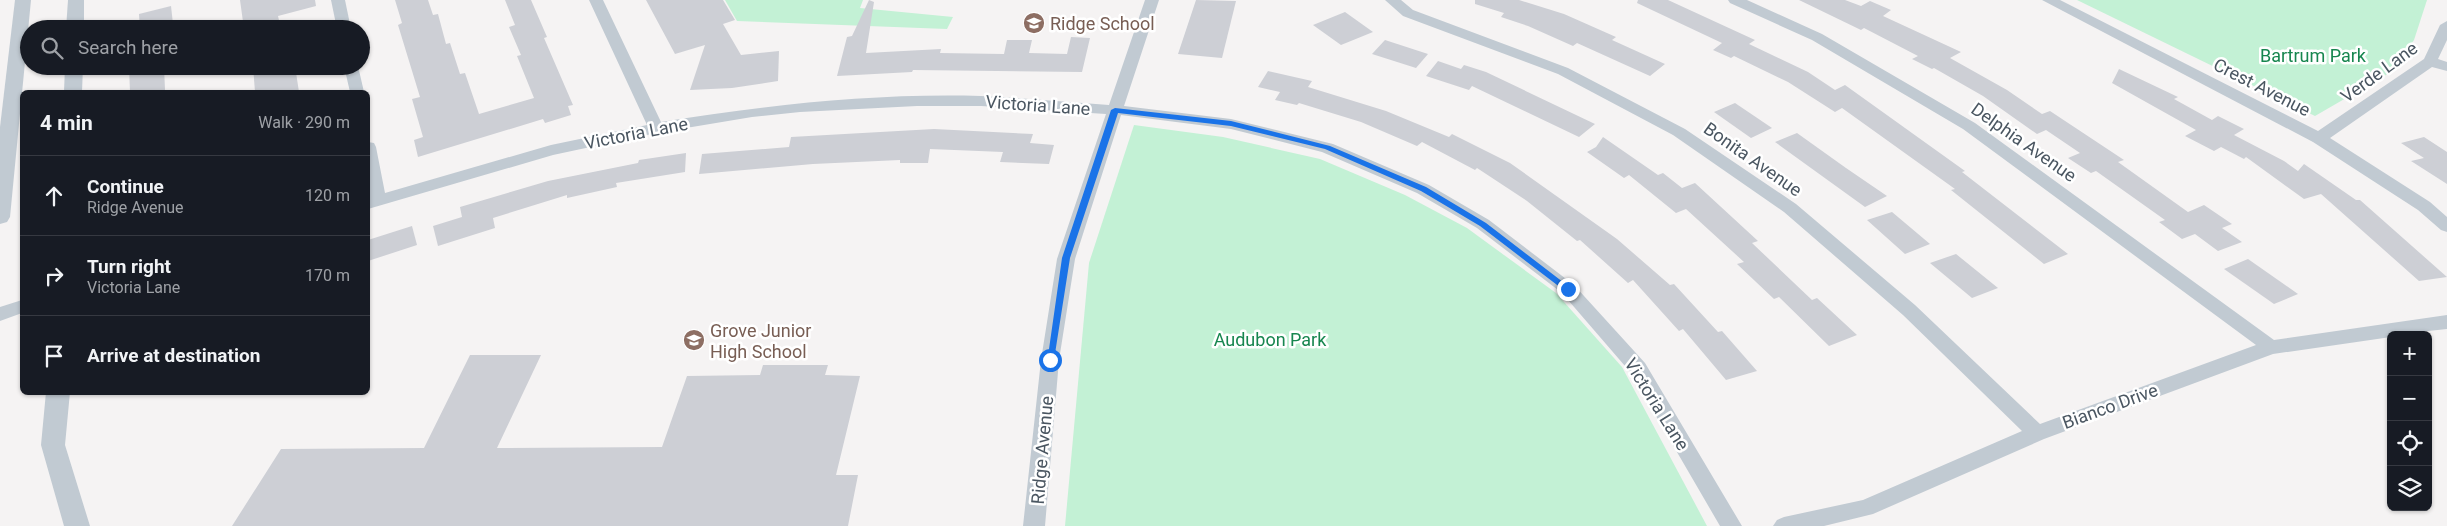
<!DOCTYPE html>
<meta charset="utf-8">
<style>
:root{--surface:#171b24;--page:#242831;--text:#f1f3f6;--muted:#9ea1a6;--line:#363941}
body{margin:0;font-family:Roboto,sans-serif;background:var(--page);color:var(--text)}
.controls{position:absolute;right:15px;bottom:15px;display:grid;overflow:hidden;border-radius:8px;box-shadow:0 1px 4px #0004}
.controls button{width:45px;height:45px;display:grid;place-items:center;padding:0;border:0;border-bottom:1px solid var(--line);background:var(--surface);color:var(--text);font:25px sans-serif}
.stop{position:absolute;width:15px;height:15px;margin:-11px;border:4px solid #1a73e8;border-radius:50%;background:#fff}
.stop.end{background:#1a73e8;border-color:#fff;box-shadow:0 1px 5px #0008}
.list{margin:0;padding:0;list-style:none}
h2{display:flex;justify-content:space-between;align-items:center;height:65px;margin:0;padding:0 20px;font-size:21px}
h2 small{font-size:16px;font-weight:400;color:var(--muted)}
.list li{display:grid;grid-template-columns:32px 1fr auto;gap:15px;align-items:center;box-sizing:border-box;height:80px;padding:0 20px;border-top:1px solid var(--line)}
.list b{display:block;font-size:19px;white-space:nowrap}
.list p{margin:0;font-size:16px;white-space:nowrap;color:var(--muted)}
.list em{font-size:16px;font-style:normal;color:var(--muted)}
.icon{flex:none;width:28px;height:28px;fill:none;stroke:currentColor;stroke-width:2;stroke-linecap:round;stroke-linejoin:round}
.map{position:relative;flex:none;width:2447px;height:526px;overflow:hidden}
.search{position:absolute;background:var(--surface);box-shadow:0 1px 4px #0004;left:20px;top:20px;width:350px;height:55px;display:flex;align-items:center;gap:12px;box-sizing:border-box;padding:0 18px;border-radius:28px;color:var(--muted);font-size:19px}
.panel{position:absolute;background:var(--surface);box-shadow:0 1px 4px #0004;left:20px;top:90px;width:350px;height:305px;border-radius:8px}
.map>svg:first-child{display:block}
.green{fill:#c3f1d5}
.building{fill:#cdcfd5}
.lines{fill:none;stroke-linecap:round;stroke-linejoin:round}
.minor{fill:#c1cad2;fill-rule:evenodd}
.tertiary{fill:#c1cad2;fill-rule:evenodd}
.route{fill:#1a73e8}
.labels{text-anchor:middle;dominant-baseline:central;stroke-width:5;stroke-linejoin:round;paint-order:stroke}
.education-label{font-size:18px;fill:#785e54;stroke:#fff;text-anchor:start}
.park-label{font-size:18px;fill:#17864f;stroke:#fff}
.street-label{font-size:18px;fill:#4a5661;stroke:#fff}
</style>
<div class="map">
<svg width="2447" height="526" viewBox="0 0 2447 526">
<rect width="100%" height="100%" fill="#f5f3f3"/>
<g class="green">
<path d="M725 0H863L860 8 953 17 947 29 737 21Z"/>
<path d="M2077 0H2427L2414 40 2391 72 2315 116Z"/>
<path d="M1134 125 1223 137 1320 159 1405 195 1467 228 1556 293 1622 367 1707 526H1065L1089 263Z"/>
</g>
<g class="building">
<path d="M240 0H315L316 6 278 16 281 29H244Z"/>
<path d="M395 0H428L433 15 438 14 446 44 450 43 460 74 465 73 479 114 534 98 517 56 521 55 509 27 515 25 505 0H531L547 37 544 38 573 105 568 106 571 115 545 123 543 119 418 157 414 140 423 137 412 99 420 97 398 25 402 23Z"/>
<path d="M646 0H723L735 20 723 24 741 55 779 51 778 81 732 88 690 90 705 45 675 54Z"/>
<path d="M869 0 874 2 866 53 941 49 940 53 1004 54 1007 40H1032L1029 53 1067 54 1071 37 1090 38 1082 72 913 70 912 72 837 76 847 37 852 36Z"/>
<path d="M1196 0 1236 1 1222 58 1178 54Z"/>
<path d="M1475 0H1519L1564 14 1616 37 1612 40 1665 64 1650 76 1577 43 1573 46 1528 26 1501 17 1504 13 1475 4Z"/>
<path d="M1638 0H1668L1755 40 1749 44 1808 72 1835 90 1845 85 1965 171 1962 172 2068 254 2044 264 1951 190 1955 189 1842 108 1835 112 1788 82 1734 56 1731 58 1713 50 1722 43 1637 3Z"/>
<path d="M1799 0H1845L1861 6 1870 1 1891 10 1883 16 1961 52 1950 58 2007 90 2042 114 2050 111 2124 160 2118 162 2188 212 2204 205 2232 224 2222 228 2242 242 2218 251 2195 234 2182 239 2159 222 2165 220 2096 171 2091 173 2068 158 2080 153 2046 130 2037 134 1983 96 1934 68 1932 69 1912 59 1918 56 1864 28 1861 30Z"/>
<path d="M171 6 173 24 156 29H140L139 14Z"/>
<path d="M1345 12 1373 32 1341 45 1313 25Z"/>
<path d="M1385 40 1428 54 1416 68 1372 54Z"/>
<path d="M1438 61 1461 69 1464 65 1486 72 1595 124 1579 137 1472 86 1469 90 1426 76Z"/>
<path d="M129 66H164L165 90 154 92H130Z"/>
<path d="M253 66H295L299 92H255Z"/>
<path d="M2119 69 2178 97 2174 99 2212 120 2218 116 2244 129 2234 135 2284 161 2298 171 2304 164 2356 200H2360L2447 277 2419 281 2321 194 2304 199 2246 157 2244 159 2221 147 2214 151 2185 136 2196 130 2112 83Z"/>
<path d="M1268 71 1312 81 1308 87 1386 111 1449 137 1452 134 1510 163 1617 239 1670 285 1674 284 1718 332 1722 331 1757 371 1726 380 1683 329 1679 331 1633 280 1628 283 1580 240 1577 241 1527 201 1477 168 1475 170 1422 142 1417 146 1361 122 1299 103 1297 105 1275 100 1280 92 1258 87Z"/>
<path d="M1735 103 1772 128 1751 138 1714 112Z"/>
<path d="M934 129 1033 134 1030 143 1054 145 1049 164 1000 162 1003 152 930 149 928 163H900V160L813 164 699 174 702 154 789 147 791 137Z"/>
<path d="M1797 133 1846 168 1887 196 1865 207 1775 142Z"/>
<path d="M1603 137 1658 175 1663 173 1682 188 1695 183 1758 241 1752 243 1812 300 1817 298 1857 335 1829 346 1779 297 1774 299 1737 264 1744 262 1686 209 1676 213 1629 175 1624 178 1587 152 1596 147Z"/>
<path d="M2424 137 2447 152V184L2411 161 2424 158 2401 143Z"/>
<path d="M686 153 685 172 616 183 617 187 567 198V195L493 218 495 228 438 246 433 226 462 217 460 207 548 181 638 163 639 160Z"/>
<path d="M1892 212 1930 244 1905 254 1867 220Z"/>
<path d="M412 226 417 245 368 261V240Z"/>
<path d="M1956 254 1998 288 1972 298 1930 263Z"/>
<path d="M2248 259 2298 294 2274 304 2224 269Z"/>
<path d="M470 355H541L497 448 662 447 687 376 760 375 763 365H828L825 375 860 376 836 475H858L848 526H232L281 449 424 448Z"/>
</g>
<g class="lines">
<g class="minor">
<path d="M331 0H345L351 29H337Z"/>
<path d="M589 0H603L661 122C767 105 874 93 981 96 1024 98 1067 102 1109 105L1145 0H1159L1124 106 1231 119 1333 144 1429 185 1489 220 1574 285 1645 363 1742 526H1720L1631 373 1562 293 1477 228 1417 193 1322 152 1231 129 1121 115 1075 259 1059 360 1045 526H1023L1041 360 1057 259 1106 114 981 106H917L800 112 752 117 656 133 553 155 368 209 369 198 368 142 374 143 376 147 385 193 551 145 647 125Z"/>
<path d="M1385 0H1401L1413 10 1568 68 1685 129 1796 204 1915 305 2040 424 2256 345 1963 129 1812 40 1730 3 1728 0H1747L1822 34 1975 123 2274 340 2447 315V329L2391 335V337L2273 354 2044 439 1873 514 1824 526H1773L1777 520 1784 517 1863 500 2022 431 1903 315 1784 212 1673 135 1558 74 1403 16Z"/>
<path d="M2042 0H2060L2318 131 2424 59 2440 25 2447 21V40L2438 59 2447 62V71L2432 67 2330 138 2430 202 2447 217V232L2441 230 2418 210 2313 142Z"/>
<path d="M344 66H358L364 92H350Z"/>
<path d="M22 300V313L0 321V307Z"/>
</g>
<g class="tertiary">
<path d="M15 0H31L10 217 7 222 0 224V127Z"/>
<path d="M68 0H84V29H66Z"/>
<path d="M65 66H83L82 92H64Z"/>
<path d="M46 392H70L65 445 90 526H64L41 445Z"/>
</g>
</g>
<path class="route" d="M1115 108 1231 121 1330 146 1426 187 1486 223 1572 289 1565 291 1480 226 1421 191 1325 149 1231 126 1118 113 1070 258 1054 360 1053 363H1047L1062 258 1111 110Z"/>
<defs>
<g id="school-disc" transform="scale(1.125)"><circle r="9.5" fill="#8d6e63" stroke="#fff"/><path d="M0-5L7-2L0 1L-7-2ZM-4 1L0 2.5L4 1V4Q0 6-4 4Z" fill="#fff"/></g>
</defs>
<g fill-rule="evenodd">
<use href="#school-disc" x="1034" y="23"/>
<use href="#school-disc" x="694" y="340"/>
</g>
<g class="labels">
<g class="education-label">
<text x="1050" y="23">Ridge School</text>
<text x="710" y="330">Grove Junior<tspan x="710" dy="21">High School</tspan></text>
</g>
<g class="park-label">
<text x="2313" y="55">Bartrum Park</text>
<text x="1270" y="339">Audubon Park</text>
</g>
<g class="street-label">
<text transform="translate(2379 72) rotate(-36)">Verde Lane</text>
<text transform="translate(2262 87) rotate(27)">Crest Avenue</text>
<text transform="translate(1038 105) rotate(4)">Victoria Lane</text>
<text transform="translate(636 133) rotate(-11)">Victoria Lane</text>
<text transform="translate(2024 142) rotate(35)">Delphia Avenue</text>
<text transform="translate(1753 159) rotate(35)">Bonita Avenue</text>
<text transform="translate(1657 404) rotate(58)">Victoria Lane</text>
<text transform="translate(2110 406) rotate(-20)">Bianco Drive</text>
<text transform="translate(1042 450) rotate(-85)">Ridge Avenue</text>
</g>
</g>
</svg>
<div class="controls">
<button>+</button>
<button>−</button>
<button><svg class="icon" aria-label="locate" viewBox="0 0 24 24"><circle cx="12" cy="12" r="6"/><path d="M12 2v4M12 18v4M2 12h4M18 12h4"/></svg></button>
<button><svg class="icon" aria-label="layers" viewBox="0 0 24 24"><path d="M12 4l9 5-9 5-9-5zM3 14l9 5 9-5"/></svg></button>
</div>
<div class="stop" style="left:1050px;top:360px"></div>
<div class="stop end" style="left:1568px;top:289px"></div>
<div class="search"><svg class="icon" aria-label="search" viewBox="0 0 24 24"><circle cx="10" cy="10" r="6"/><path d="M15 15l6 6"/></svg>Search here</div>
<section class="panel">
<h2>4 min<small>Walk · 290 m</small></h2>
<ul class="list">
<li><svg class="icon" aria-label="ahead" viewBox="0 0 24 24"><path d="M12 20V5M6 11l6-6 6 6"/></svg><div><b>Continue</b><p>Ridge Avenue</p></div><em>120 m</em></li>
<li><svg class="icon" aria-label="right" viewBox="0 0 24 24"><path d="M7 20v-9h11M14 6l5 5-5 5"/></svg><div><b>Turn right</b><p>Victoria Lane</p></div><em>170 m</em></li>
<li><svg class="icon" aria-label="arrive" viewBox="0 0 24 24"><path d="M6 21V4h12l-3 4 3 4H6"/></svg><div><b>Arrive at destination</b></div></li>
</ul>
</section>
</div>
